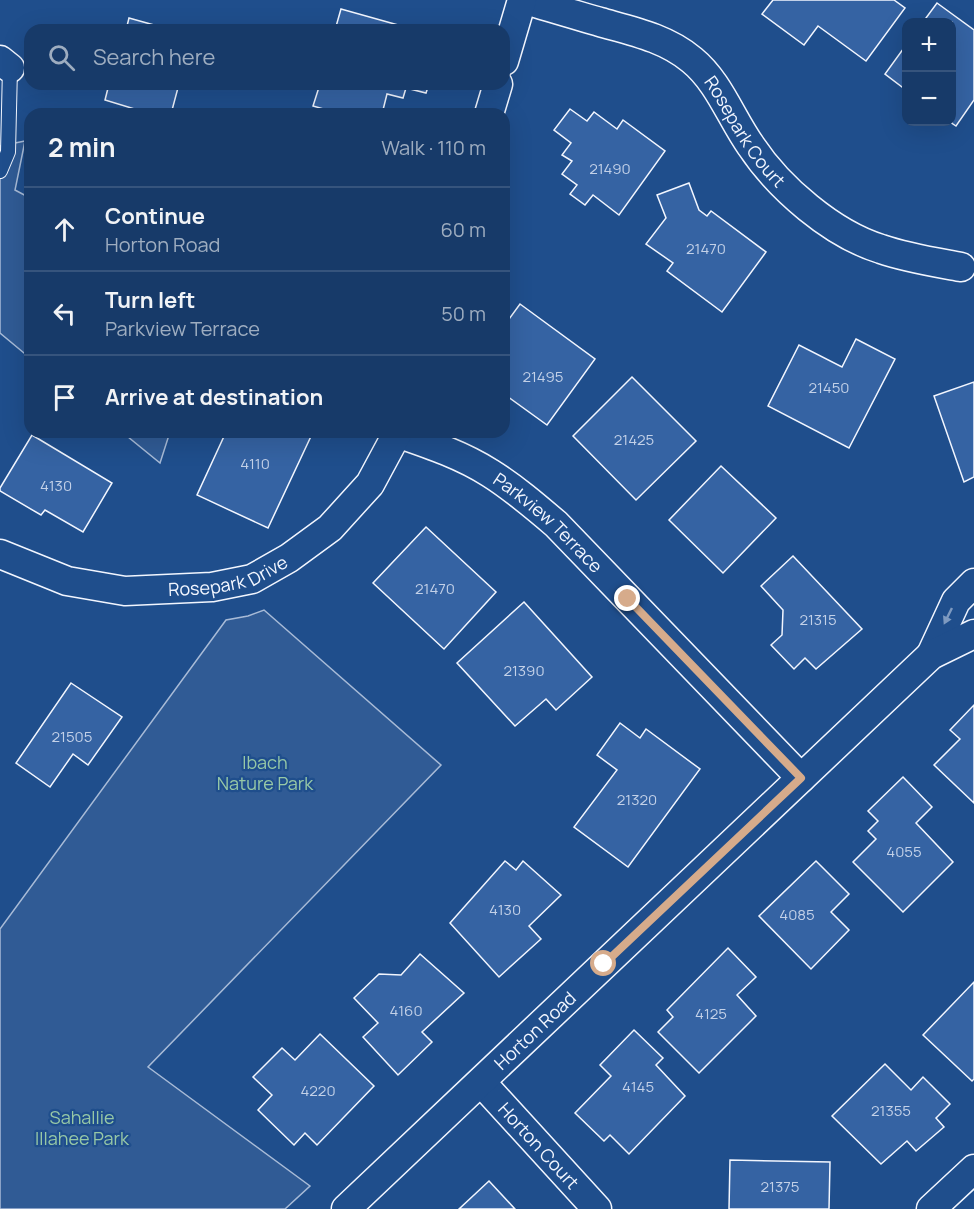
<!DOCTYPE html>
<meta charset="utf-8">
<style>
:root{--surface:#173a69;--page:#20416f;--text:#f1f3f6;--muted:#9eadc0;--line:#36547d}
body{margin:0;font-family:Manrope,sans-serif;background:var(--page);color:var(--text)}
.controls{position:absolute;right:18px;top:18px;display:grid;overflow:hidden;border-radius:12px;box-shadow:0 6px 24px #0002}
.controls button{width:54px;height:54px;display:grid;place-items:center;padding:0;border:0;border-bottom:2px solid var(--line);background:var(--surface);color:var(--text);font:30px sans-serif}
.stop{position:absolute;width:18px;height:18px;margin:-14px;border:4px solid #d6ab8b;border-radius:50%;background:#fff}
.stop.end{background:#d6ab8b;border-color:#fff;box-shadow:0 2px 6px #0008}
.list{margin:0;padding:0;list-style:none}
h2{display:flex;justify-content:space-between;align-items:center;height:78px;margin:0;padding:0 24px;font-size:26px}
h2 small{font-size:20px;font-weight:400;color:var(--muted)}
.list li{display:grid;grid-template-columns:39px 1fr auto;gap:18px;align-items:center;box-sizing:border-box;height:84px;padding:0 24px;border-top:2px solid var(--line)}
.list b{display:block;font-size:22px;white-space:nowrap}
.list p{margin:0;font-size:20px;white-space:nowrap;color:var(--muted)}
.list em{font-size:20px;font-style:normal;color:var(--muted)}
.icon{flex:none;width:33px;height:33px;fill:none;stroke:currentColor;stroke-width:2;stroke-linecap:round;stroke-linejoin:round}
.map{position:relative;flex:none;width:974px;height:1209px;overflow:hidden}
.search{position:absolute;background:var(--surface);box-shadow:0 6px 24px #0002;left:24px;top:24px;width:486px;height:66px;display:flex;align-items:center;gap:15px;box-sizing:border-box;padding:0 21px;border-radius:18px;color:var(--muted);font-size:22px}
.panel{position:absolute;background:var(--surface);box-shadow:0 6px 24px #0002;left:24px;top:108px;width:486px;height:330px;border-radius:18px}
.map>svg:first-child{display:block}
.built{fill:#305b95;stroke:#a8bbd7;stroke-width:1.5}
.building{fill:#3563a3;stroke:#f2f6ff;stroke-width:1.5}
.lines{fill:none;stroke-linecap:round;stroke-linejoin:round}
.lane-casing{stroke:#f2f6ff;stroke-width:16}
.street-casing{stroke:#f2f6ff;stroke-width:31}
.lane{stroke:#1f4e8c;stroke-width:14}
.street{stroke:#1f4e8c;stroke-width:28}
.oneway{fill:#7e9ac0}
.route{stroke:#d6ab8b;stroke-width:8}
.labels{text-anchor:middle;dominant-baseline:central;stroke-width:4.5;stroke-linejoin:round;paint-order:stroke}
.number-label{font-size:15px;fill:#c3d1e8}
.street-label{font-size:18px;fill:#f2f6ff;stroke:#1f4e8c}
.park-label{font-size:18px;fill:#97c8a6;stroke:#1f4e8c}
</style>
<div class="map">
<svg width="974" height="1209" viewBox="0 0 974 1209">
<rect width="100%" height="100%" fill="#1f4e8c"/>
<g class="built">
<path d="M25 141 15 190 30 198V358L0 333V146Z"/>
<path d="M122 432H170L160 463Z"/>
<path d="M264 610 441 765 148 1067 310 1186 285 1209H0V929L226 620 248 616Z"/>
</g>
<g class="building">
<path d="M773 0H894L905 8 866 61 818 26 804 45 762 14Z"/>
<path d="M937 3 974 30V100L956 126 950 122H952V22H923Z"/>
<path d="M341 9 416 30H335Z"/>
<path d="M129 18 172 30H126Z"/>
<path d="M906 45V90L885 74Z"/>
<path d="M109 84H179L171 114H151L105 100Z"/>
<path d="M320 84H429L426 93 406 88 403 98 387 94 382 114H341L313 106Z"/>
<path d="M570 109 587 121 594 112 617 129 623 120 665 151 619 215 593 195 585 205 570 194 577 185 562 174 572 161 562 155 571 143 554 130Z"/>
<path d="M689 183 699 210 707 216 711 211 766 252 722 312 667 271 673 263 646 244 666 218 657 195Z"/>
<path d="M520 304 595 359 547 425 504 394V326Z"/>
<path d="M856 339 895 359 849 448 768 406 799 345 842 367Z"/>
<path d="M632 377 696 441 636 500 573 436Z"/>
<path d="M974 382V477L964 482 934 396Z"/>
<path d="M226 432H313L268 528 197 495Z"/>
<path d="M32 435 112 483 83 532 45 510 41 515 0 491V488Z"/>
<path d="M721 466 776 518 723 573 669 520Z"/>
<path d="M426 527 496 592 444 649 373 583Z"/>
<path d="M793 556 862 629 816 669 805 658 794 669 771 645 782 635 783 610 761 586Z"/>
<path d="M524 602 592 677 556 710 546 699 515 726 457 663Z"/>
<path d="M71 683 122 717 88 765 73 754 50 787 16 763Z"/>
<path d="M974 705V803L934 765 960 739 950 730Z"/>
<path d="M620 723 640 738 646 729 700 769 628 867 574 827 617 770 597 755Z"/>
<path d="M903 777 932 807 916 823 953 862 903 912 853 862 876 839 868 831 878 821 868 811Z"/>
<path d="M505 861 516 870 523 861 561 895 529 926 541 939 499 977 450 923Z"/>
<path d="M816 861 849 894 831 912 849 930 811 969 759 916Z"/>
<path d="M728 948 756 977 737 995 756 1016 699 1073 658 1032 673 1017 667 1010Z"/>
<path d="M420 954 464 993 422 1032 432 1042 398 1075 363 1037 378 1023 354 998 379 974 401 975Z"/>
<path d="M974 982V1079L972 1081 923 1035Z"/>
<path d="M634 1030 663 1058 656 1065 685 1096 629 1154 610 1135 604 1141 575 1113 611 1076 600 1065Z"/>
<path d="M320 1034 374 1086 317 1145 305 1133 294 1145 258 1110 272 1095 253 1077 282 1048 295 1060Z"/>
<path d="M885 1064 911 1090 923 1077 950 1104 936 1118 944 1127 916 1151 907 1141 881 1164 832 1116Z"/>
<path d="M730 1160 830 1162 829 1209H729Z"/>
<path d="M489 1181 515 1209H459Z"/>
</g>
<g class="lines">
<g class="lane-casing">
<path id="lane" d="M0 171 8 152 10 68"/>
</g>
<g class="street-casing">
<g id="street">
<path id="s1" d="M526 0C551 8 576 15 600 22 632 31 666 38 692 60 719 82 731 118 751 146 779 188 832 234 881 249 907 258 934 262 961 267"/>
<path d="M0 60 10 68"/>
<path d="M504 61 522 0"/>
<path d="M489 114 498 84"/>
<path id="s2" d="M397 433C429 444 462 455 490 473 514 488 535 506 556 524L801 778"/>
<path id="s3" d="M0 554 67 581 125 591 212 587 252 579 289 558 330 528 370 484 398 432"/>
<path d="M931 655 956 601 974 583"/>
<path id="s4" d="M481 1082 597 1209"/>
<path id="s5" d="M346 1209 931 655 974 634"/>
<path d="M931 1209 974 1169"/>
</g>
</g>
<use href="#lane" class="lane"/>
<use href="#street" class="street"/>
</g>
<defs><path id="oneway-solid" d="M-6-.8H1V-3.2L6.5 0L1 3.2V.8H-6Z" transform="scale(1.5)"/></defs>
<use class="oneway" href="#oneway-solid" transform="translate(948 616) rotate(116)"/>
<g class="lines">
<path class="route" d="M604 964 801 778 628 599"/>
</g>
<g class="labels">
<g class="number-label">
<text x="610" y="168">21490</text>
<text x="706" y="248">21470</text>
<text x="543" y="376">21495</text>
<text x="829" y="387">21450</text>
<text x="634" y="439">21425</text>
<text x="255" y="463">4110</text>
<text x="56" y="485">4130</text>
<text x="435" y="588">21470</text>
<text x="818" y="619">21315</text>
<text x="524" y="670">21390</text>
<text x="72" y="736">21505</text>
<text x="637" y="799">21320</text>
<text x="904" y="851">4055</text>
<text x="505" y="909">4130</text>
<text x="797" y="914">4085</text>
<text x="406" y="1010">4160</text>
<text x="711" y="1013">4125</text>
<text x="638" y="1086">4145</text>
<text x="318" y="1090">4220</text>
<text x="891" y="1110">21355</text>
<text x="780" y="1186">21375</text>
</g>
<g class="street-label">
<text stroke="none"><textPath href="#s1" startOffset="267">Rosepark Court</textPath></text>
<text stroke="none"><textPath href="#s2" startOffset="178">Parkview Terrace</textPath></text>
<text stroke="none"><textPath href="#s3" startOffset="236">Rosepark Drive</textPath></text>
<text stroke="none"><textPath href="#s5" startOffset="260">Horton Road</textPath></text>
<text stroke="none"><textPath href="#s4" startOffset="86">Horton Court</textPath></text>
</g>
<g class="park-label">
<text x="265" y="762">Ibach<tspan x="265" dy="21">Nature Park</tspan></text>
<text x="82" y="1117">Sahallie<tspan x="82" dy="21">Illahee Park</tspan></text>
</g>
</g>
</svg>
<div class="controls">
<button>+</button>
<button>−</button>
</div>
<div class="stop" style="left:604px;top:964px"></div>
<div class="stop end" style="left:628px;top:599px"></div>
<div class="search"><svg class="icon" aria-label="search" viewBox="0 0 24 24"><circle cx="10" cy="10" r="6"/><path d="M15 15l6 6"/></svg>Search here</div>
<section class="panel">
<h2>2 min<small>Walk · 110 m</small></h2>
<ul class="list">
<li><svg class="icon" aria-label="ahead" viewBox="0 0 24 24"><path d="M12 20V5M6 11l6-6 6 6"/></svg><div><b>Continue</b><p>Horton Road</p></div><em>60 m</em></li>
<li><svg class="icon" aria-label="left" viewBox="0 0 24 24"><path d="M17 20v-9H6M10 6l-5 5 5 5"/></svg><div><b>Turn left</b><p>Parkview Terrace</p></div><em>50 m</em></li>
<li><svg class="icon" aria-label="arrive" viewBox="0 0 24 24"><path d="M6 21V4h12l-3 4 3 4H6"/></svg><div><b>Arrive at destination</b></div></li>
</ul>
</section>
</div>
